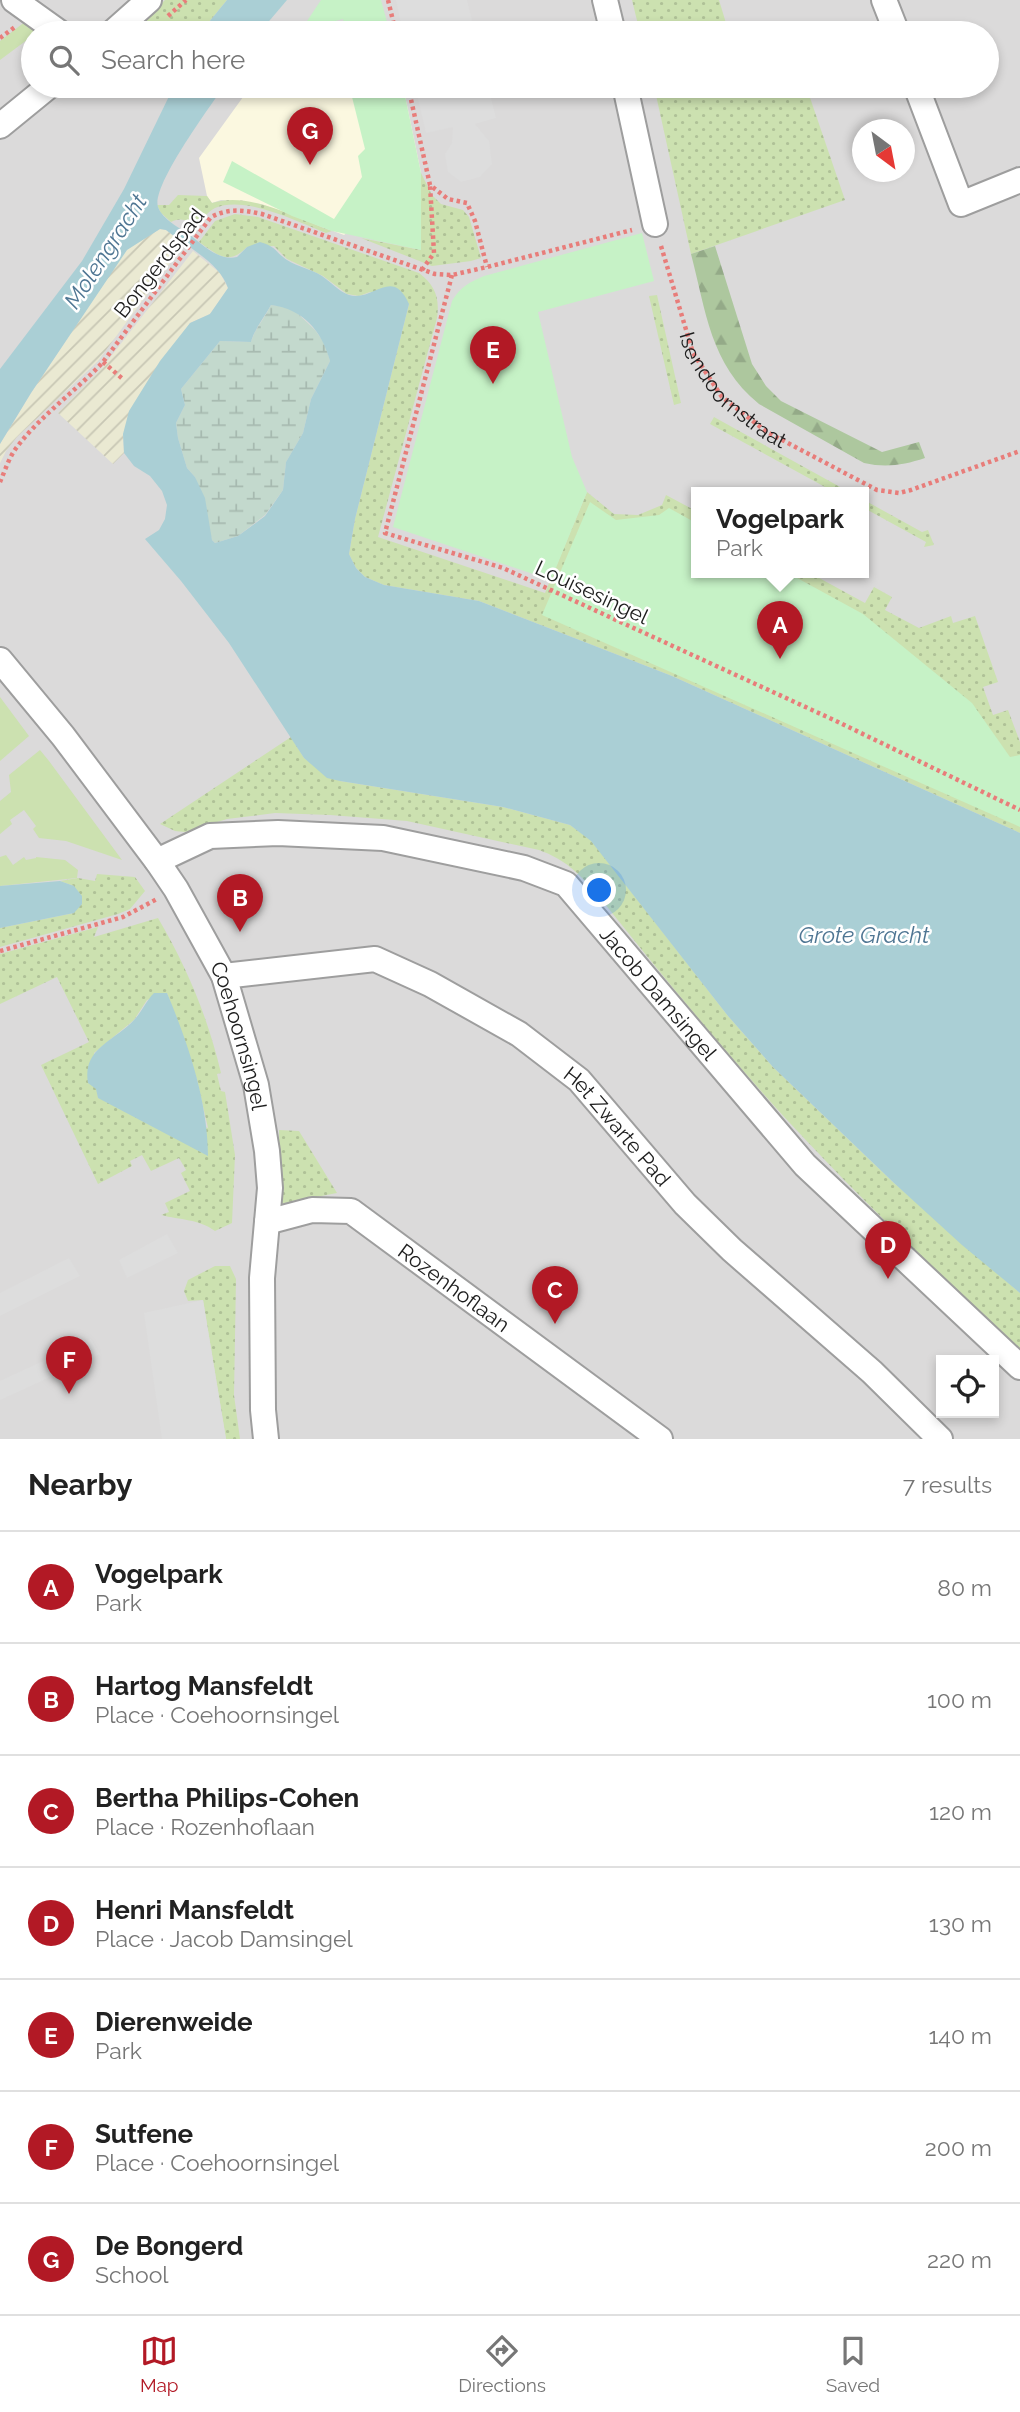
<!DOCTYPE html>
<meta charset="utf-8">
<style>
:root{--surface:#fff;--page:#f2f2f2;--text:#222;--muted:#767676;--line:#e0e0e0;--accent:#b21925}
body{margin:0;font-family:Raleway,sans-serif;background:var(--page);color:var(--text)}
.controls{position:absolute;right:21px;bottom:21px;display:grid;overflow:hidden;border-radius:0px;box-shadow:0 4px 10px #0003}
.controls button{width:63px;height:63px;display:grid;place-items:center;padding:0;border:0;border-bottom:2px solid var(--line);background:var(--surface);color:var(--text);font:35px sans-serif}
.compass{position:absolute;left:852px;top:119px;width:63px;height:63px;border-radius:50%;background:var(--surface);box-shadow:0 4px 10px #0003;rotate:148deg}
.you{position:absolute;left:600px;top:891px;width:24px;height:24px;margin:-18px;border:5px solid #fff;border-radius:50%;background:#1a73e8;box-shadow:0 0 0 10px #1a73e833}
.badge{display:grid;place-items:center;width:46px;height:46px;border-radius:50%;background:var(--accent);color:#fff;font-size:23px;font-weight:700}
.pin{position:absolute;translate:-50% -58px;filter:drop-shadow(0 2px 4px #0008)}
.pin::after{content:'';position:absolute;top:37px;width:24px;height:21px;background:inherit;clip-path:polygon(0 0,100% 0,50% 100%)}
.popup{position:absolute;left:691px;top:487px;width:178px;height:91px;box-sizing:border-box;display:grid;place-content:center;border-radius:0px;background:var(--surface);filter:drop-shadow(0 2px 5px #0005);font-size:23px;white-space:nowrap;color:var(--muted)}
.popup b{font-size:26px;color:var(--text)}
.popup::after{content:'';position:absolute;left:50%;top:100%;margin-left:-14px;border:14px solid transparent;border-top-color:var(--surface)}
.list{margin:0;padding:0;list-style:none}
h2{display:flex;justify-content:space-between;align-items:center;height:91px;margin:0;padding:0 28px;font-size:30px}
h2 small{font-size:23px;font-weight:400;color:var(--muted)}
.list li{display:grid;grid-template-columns:46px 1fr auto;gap:21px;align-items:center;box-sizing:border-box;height:112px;padding:0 28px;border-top:2px solid var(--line)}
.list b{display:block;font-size:26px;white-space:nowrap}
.list p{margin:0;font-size:23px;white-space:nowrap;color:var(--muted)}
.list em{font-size:23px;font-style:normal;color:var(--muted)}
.icon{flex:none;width:38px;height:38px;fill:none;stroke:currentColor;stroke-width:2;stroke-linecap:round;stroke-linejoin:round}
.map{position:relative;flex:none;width:1020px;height:1439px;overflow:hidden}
.search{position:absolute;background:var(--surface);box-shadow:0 4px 10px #0003;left:21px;right:21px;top:21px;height:77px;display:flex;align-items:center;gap:18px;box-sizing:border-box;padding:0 24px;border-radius:38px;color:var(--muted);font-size:26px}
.sheet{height:875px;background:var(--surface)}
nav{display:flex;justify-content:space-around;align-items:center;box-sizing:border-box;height:98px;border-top:2px solid var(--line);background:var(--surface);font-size:19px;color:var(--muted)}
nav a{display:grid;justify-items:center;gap:4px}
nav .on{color:var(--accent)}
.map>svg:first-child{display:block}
.residential{fill:#dbdada;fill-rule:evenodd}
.education{fill:#fbf8e0}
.farmland{fill:url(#farmland-furrows)}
.grass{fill:url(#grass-dots);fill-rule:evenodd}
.forest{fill:url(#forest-firs)}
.wetland{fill:url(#wetland-marsh)}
.park{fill:#c6f2c6}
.garden{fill:#cce1b0}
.parking{fill:#ddd}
.water{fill:#aacfd5;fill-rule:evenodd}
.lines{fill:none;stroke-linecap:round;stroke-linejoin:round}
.minor-casing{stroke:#9e9e9e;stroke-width:28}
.path{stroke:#e87d7a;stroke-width:4.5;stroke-dasharray:3.5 3.5;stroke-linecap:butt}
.minor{stroke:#fff;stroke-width:24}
.labels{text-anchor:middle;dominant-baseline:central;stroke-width:5;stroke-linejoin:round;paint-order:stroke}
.street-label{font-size:21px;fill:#1d1d1d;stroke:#fff}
.water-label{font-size:23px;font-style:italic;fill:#4f7693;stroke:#fff}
</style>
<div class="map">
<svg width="1020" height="1439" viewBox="0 0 1020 1439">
<defs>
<pattern id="farmland-furrows" width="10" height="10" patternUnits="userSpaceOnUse" patternTransform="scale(1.75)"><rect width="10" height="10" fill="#eae9d2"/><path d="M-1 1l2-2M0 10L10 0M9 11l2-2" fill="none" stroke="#c8c7b4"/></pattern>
<pattern id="grass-dots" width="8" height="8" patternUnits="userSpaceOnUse" patternTransform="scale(1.75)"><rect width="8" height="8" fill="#cce1b0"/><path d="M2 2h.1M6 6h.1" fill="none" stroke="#afc197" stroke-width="1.8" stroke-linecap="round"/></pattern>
<pattern id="forest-firs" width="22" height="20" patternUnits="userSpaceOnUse" patternTransform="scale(1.75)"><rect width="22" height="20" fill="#adc79e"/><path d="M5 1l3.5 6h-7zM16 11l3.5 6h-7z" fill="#94aa88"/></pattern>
<pattern id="wetland-marsh" width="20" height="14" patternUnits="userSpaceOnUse" patternTransform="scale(1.75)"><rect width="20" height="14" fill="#c3d9cd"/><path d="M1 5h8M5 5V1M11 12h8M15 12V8" fill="none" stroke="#a7bab0"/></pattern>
</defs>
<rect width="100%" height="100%" fill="#ede9e4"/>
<path class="residential" d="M0 0H1020V1439H0ZM33 33H987V86H33ZM862 130H904V172H862ZM696 493H864V573H696ZM941 1360H994V1413H941Z"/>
<path class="education" d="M251 86H403L421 173 344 235 261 204 221 200 212 203 207 196 199 158Z"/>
<g class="farmland">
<path d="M160 229 166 230 184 244 98 361 17 437 6 451 0 463V444L31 393 127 249Z"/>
<path d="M193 251 220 273 228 288 210 314 190 323 123 434 124 453 113 464 58 413 102 368Z"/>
</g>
<g class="grass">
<path d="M165 0H227L200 33H157L142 22Z"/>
<path d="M632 0H719L729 33H640Z"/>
<path d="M654 86H806L845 200 691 254Z"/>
<path d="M421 173 432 195 441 204 463 210 469 217 481 258 471 261 432 266 361 238 421 250Z"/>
<path d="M178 195 207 196 212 203C250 191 296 218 332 231L326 233C297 222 246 195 215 208 207 212 202 220 196 228 187 220 182 217 171 222L161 213 157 205H169Z"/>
<path d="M235 214 258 217 419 273C435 285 440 298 437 318L378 537 545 593 587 492 614 514 638 515 662 505 666 495 696 511V573H810L865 603 874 587 892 597 885 610 919 628 951 616 953 623 975 616 998 682 983 687 993 715 1008 710 1020 742V833L672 676 479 601 384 585 365 577 356 568 349 554 355 519 409 304 370 292 359 296 347 294 323 276 287 259 274 246 247 247C228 266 218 255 199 242L215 221Z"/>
<path d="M657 295 681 403 674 405 649 296Z"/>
<path d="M714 417 851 493H836L710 424Z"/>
<path d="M864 500 922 532 928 530 934 545 924 547 926 542 864 508Z"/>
<path d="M291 737 304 758 340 781 503 807 570 825 591 840 728 1016 773 1067 894 1183 1020 1293V1349C940 1275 862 1201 788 1121 721 1048 658 970 596 893 577 872 566 860 539 850L407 821 330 815 275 813 227 819 185 832 175 831 160 824Z"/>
<path d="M97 874 135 877 145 891 130 909 118 914 0 947V928L74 913V886L60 881 78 878 95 881Z"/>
<path d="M158 918C187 967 208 1018 221 1073L217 1074 221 1091 225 1092 235 1155 232 1223 215 1231C199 1219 180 1220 161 1215L169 1212 165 1203 190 1191 181 1173 186 1170 179 1158 151 1171 142 1155 130 1161 132 1166 98 1184 41 1065 89 1042 57 977 0 1004V954L98 927 94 937ZM167 993 197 1080 208 1128 98 1098 94 1053 134 1020 147 1000Z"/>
<path d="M279 1130 299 1131 337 1193 280 1204Z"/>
<path d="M215 1266H230L236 1279 234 1395 240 1439H226L203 1300 188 1301 184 1291 188 1280Z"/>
</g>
<path class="forest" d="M715 246 752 364 766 386 781 401 882 452 919 442 925 458C904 465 886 468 864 463L759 404C710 364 706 311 691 254Z"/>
<path class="wetland" d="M271 305 292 308 315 330 325 344 330 361 311 399 303 433 286 462 283 490 265 515 238 536 215 543 212 540 195 477 187 468 178 438 176 423 185 405 181 389 220 341 251 342C255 328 265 318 271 305Z"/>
<g class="park">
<path d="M321 0H381L390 33H346L343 19 301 30Z"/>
<path d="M342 86H403L421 173V250L332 231 292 216 223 182 232 161 334 219 362 177 358 156 365 149 352 97 345 92Z"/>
<path d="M642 233 654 281 538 312 572 457 587 492 551 580 393 527 452 301C460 287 470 282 484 276Z"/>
<path d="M590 502 616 520 659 515 669 508 696 523V573H788L863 614 972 703 1010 757 1020 755V827L542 615Z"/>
</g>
<g class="garden">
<path d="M26 21 39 31 0 60V41Z"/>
<path d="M0 697 29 736 0 761Z"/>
<path d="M40 750 49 761 122 860 66 841 39 838 33 829 36 826 24 810 10 820 12 824 0 834V801L11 792 9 775Z"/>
<path d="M6 855 13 865 24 857 26 860 36 858V857L65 860 78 870 77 878 0 886V857Z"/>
</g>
<g class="parking">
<path d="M396 0H467L475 33H403Z"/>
<path d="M415 86H488L496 118 475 124 489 141 492 164 480 177 461 182 448 172 445 154 452 143 453 127 426 133Z"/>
<path d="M167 1234 178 1253 127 1278 119 1260Z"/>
<path d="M69 1258 80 1276 0 1316V1293Z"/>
<path d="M203 1300 226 1439H162L144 1313Z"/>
<path d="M91 1339 100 1354 0 1400V1381Z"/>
</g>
<g class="water">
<path d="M227 0H287L259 33H200Z"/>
<path d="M174 86H224C210 107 151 186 158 207 163 220 180 228 190 235 204 246 219 261 237 257L247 247 260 242C277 247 275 252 287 260 298 267 311 269 322 276 331 282 338 291 349 295 374 302 392 266 409 304L355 519 349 554 356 568 365 577 384 585 479 601 672 676 1020 833V1293L962 1245 894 1183 773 1067 728 1016 591 841 570 825 503 807 340 781 327 778 304 758 229 643 181 581 145 539 159 530 165 519 167 505 162 491 150 476 134 466 124 453 123 434 129 411 160 361 190 323 210 314 228 288C220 263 186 246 166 230L160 229 127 250 31 393 0 444V369L82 261 124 189ZM271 305C303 309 322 331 330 361L311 399 303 433 286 462 283 490 265 516 238 536 215 543 212 540 205 498 195 477 187 468 178 438 176 423 185 405 181 389 220 341 251 342C255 328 264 318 271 305Z"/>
<path d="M60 881 74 886 82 896V904L74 913 0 928V886Z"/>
<path d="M154 993H167C188 1043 208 1102 208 1156L98 1098 96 1089 88 1083C82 1048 115 1041 134 1020 142 1012 146 1001 154 993Z"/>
</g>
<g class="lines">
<g class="minor-casing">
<g id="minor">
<path d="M14 0 60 33"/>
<path d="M605 0 613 33"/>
<path d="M884 0 897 33"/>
<path d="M112 33 149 0"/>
<path d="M625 86 655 224"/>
<path d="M916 86 961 204 1020 180"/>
<path d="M0 126 49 86"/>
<path id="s2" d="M0 660 63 736 157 861 176 889 224 976 256 1085 267 1151 270 1188 262 1278 263 1410 266 1439"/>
<path id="s3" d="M157 861 210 836 278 833 383 838 524 868 566 884 805 1165 1020 1367"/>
<path id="s4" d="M224 976 375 959 430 984 519 1034 579 1080 685 1204 732 1250 872 1372 940 1439"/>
<path id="s5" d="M267 1222 312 1210 351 1211 660 1439"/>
</g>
</g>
<g class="path">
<path d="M388 0 396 33"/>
<path d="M168 16 186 0"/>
<path d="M0 38 15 27"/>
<path d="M408 86 430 185 448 199 467 203 475 221 487 267"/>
<path id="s1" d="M661 246 693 353 722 397 767 432 877 490 899 493 911 490 1020 451"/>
<path d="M422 270 434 253 430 185"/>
<path d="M452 275 385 533 503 568 836 721 1020 810"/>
<path d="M103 362 124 380"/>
<path d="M0 482C5 471 9 457 17 447 41 415 76 391 103 362L211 217C229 208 243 210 262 214L435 274 452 275 487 267 632 230"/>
<path d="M0 951 123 917 157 899"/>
</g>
<use href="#minor" class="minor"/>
</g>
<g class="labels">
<g class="street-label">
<text transform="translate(159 263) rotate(-52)">Bongerdspad</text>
<text stroke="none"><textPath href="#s1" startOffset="166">Isendoornstraat</textPath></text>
<text transform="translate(592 592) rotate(25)">Louisesingel</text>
<text stroke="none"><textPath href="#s3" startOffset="564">Jacob Damsingel</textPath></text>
<text stroke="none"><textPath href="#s2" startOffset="450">Coehoornsingel</textPath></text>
<text stroke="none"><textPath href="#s4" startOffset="450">Het Zwarte Pad</textPath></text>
<text stroke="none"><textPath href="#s5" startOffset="214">Rozenhoflaan</textPath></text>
</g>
<g class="water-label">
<text transform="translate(105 251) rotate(-57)">Molengracht</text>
<text x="864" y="934">Grote Gracht</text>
</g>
</g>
</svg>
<div class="controls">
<button><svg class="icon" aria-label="locate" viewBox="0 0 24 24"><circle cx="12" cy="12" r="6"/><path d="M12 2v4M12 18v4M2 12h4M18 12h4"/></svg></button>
</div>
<svg class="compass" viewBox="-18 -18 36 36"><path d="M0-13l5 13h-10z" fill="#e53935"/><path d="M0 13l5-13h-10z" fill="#767676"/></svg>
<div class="you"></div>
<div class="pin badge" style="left:780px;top:659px">A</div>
<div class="popup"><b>Vogelpark</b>Park</div>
<div class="pin badge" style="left:240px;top:932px">B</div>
<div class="pin badge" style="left:555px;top:1324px">C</div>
<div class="pin badge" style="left:888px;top:1279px">D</div>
<div class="pin badge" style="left:493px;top:384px">E</div>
<div class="pin badge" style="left:69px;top:1394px">F</div>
<div class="pin badge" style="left:310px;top:165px">G</div>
<div class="search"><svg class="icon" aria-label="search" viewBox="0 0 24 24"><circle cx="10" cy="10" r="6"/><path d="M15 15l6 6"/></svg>Search here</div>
</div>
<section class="sheet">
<h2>Nearby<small>7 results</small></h2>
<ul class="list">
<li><span class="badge">A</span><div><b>Vogelpark</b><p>Park</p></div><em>80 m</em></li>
<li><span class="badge">B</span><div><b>Hartog Mansfeldt</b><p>Place · Coehoornsingel</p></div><em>100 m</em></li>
<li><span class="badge">C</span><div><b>Bertha Philips-Cohen</b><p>Place · Rozenhoflaan</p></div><em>120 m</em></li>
<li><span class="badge">D</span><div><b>Henri Mansfeldt</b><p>Place · Jacob Damsingel</p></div><em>130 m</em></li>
<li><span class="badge">E</span><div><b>Dierenweide</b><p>Park</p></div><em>140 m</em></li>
<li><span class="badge">F</span><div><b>Sutfene</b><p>Place · Coehoornsingel</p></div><em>200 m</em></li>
<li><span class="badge">G</span><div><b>De Bongerd</b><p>School</p></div><em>220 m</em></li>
</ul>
</section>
<nav>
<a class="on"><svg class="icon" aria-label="map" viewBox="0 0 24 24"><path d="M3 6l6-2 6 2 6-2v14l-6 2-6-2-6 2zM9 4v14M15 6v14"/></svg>Map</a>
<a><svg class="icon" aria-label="directions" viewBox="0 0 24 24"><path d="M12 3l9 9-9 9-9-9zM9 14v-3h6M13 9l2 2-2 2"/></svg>Directions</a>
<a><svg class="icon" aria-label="saved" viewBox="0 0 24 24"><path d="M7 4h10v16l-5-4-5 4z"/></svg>Saved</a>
</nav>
